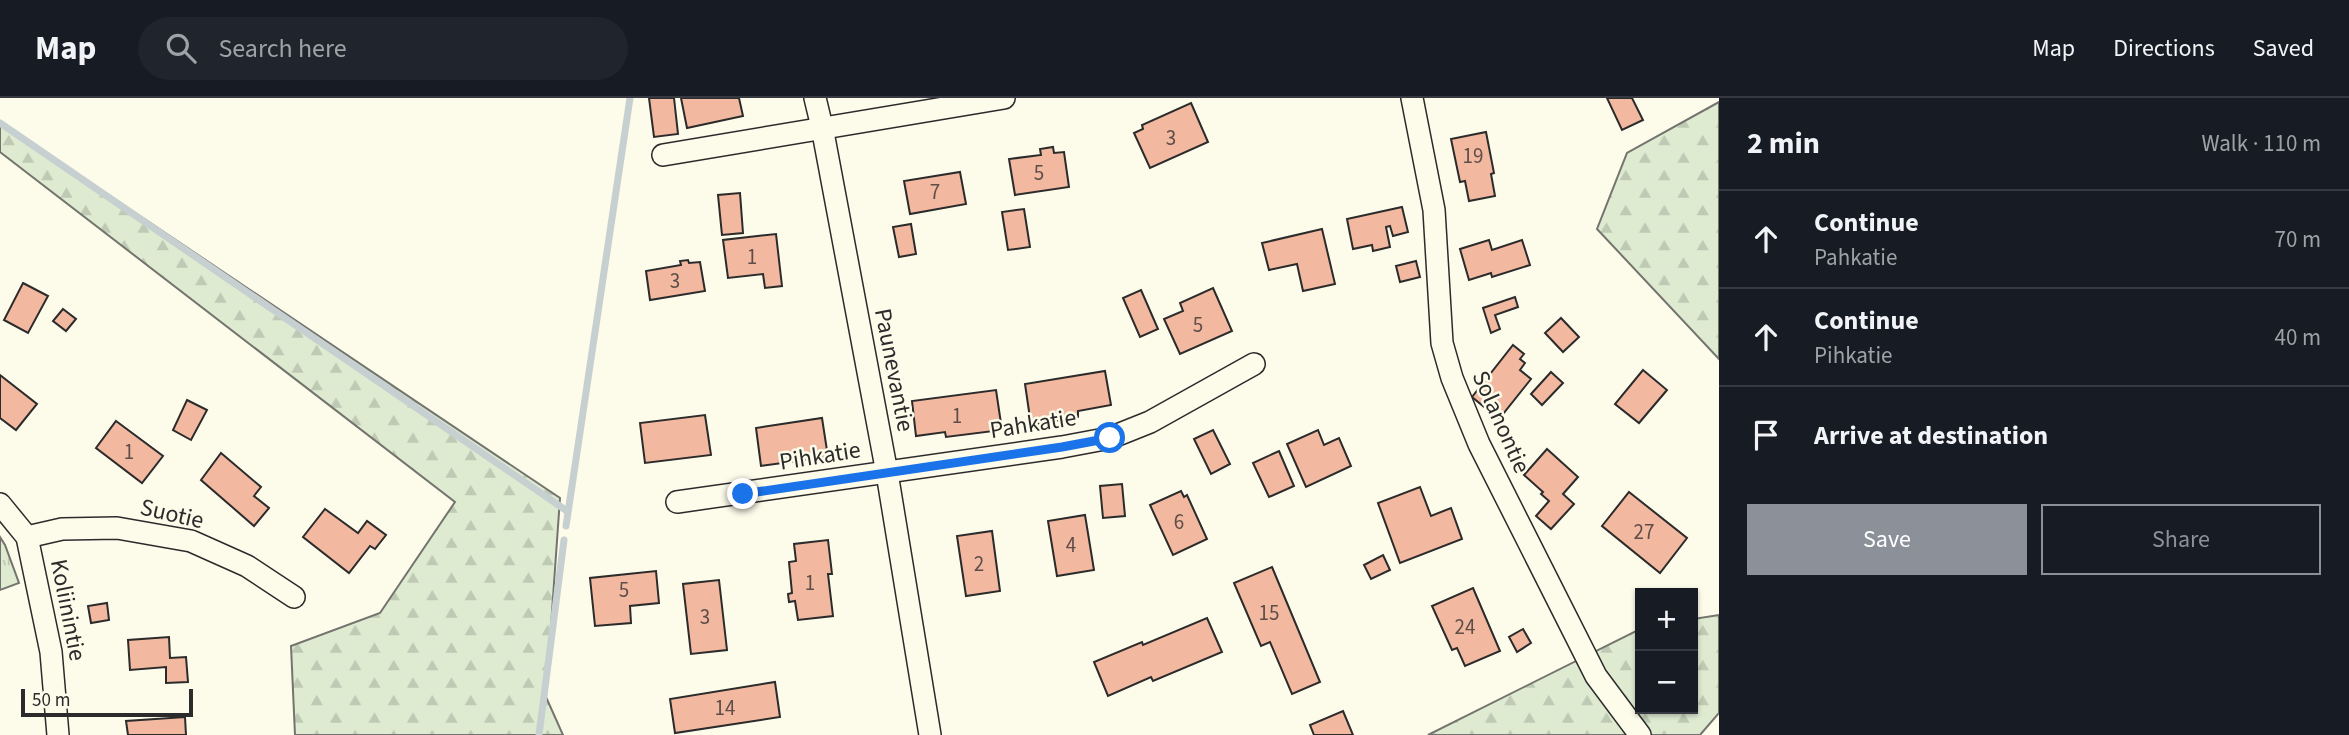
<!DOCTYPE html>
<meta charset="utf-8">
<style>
:root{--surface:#171b24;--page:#20242c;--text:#f1f3f6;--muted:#9ea1a6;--line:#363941;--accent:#8c9099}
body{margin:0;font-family:"Source Sans 3",sans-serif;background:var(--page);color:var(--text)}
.controls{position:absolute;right:21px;bottom:21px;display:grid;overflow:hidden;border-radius:0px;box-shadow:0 2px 5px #0004}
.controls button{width:63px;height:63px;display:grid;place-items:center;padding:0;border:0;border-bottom:2px solid var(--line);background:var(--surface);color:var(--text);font:35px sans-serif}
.scale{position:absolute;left:21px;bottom:18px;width:172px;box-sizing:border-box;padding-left:7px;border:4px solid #2b2b2b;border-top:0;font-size:19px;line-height:24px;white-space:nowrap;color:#2b2b2b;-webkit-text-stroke:5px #fdfbea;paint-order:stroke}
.stop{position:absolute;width:21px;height:21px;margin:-16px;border:5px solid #1a73e8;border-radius:50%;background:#fff}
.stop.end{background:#1a73e8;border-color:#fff;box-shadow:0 2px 7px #0008}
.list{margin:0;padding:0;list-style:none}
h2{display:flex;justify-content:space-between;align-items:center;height:91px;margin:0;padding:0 28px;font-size:30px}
h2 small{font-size:23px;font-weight:400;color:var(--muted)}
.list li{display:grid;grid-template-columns:46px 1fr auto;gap:21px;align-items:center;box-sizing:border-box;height:98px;padding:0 28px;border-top:2px solid var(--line)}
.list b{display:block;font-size:26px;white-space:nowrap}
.list p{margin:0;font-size:23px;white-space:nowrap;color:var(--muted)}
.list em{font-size:23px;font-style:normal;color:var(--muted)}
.actions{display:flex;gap:14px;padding:21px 28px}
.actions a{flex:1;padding:16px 0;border:2px solid var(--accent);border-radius:0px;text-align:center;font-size:24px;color:var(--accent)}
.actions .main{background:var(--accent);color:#fff}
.icon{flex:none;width:38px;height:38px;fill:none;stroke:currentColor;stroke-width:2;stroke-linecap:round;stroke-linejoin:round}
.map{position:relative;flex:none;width:1719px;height:637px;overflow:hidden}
header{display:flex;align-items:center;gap:42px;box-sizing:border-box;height:98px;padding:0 35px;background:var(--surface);border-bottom:2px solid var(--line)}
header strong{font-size:33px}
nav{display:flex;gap:38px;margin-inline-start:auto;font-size:24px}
.search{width:490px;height:63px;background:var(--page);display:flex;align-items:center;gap:18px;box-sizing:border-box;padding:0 24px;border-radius:38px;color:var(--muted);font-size:26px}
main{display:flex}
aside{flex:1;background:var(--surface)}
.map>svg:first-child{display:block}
.forest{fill:url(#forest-firs);stroke:#74746e;stroke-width:2}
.park{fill:url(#park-tufts);stroke:#74746e;stroke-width:2}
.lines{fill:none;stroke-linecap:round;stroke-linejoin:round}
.stream{stroke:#c7d0d0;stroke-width:7}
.building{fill:#f2b8a0;stroke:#2b2b2b;stroke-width:2}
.minor-casing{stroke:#2b2b2b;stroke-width:24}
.minor{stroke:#fdfbea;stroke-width:21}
.route{stroke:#1a73e8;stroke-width:9}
.labels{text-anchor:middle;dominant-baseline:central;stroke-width:5;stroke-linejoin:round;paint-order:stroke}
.number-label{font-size:21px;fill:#5d4e48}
.street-label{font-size:24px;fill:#2b2b2b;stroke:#fdfbea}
</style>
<header>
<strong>Map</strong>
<div class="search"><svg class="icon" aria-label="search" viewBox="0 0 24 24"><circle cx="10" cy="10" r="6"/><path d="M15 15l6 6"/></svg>Search here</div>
<nav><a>Map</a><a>Directions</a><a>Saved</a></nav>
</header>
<main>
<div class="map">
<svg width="1719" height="637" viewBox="0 0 1719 637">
<defs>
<pattern id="forest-firs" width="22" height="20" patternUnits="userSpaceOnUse" patternTransform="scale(1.75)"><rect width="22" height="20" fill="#deebd1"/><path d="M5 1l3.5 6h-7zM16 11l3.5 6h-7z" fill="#bfcab4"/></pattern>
<pattern id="park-tufts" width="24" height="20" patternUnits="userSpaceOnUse" patternTransform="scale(1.75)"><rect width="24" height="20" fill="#deebd1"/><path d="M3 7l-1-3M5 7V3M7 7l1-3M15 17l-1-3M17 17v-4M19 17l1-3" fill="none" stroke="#bfcab4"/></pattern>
</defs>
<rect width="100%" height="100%" fill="#fdfbea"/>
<g class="forest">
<path d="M1719 4V261L1597 131 1627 55Z"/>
<path d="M0 24 560 400 546 599 563 637H295L291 548 380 515 455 404 0 54Z"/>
<path d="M1719 517V615L1700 637H1428L1640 531V611H1693V521Z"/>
</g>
<path class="park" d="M0 439 5 447 19 485 0 492Z"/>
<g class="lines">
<g class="stream">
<path d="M0 25 567 413"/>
<path d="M566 428 630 0"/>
<path d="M539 637 564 442"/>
</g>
</g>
<g class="building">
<path d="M649 0H674L678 36 654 39Z"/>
<path d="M681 0H739L743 18 687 30Z"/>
<path d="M1607 0H1632L1643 22 1622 32Z"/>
<path d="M1191 5 1208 44 1150 70 1134 35 1143 31 1142 27Z"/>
<path d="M1486 34 1494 75 1491 76 1495 98 1469 103 1465 83 1460 84 1451 41Z"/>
<path d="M1053 49 1054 55 1064 54 1069 89 1015 97 1009 61 1041 57 1040 51Z"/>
<path d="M960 74 966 106 910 116 904 83Z"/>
<path d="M740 95 743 135 722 137 718 97Z"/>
<path d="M1402 109 1408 134 1393 138 1390 128 1386 129 1390 149 1373 153 1372 147 1353 151 1347 121Z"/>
<path d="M1024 111 1030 149 1008 152 1002 114Z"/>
<path d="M911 126 916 156 899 159 893 129Z"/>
<path d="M1322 131 1335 186 1303 193 1297 166 1269 172 1262 145Z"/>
<path d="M776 136 782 188 765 190 763 176 728 180 723 142Z"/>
<path d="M1489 142 1492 152 1522 142 1530 167 1492 179 1491 175 1469 182 1460 151Z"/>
<path d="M688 162 689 165 700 164 705 193 650 202 646 173 681 167 680 163Z"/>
<path d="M1416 163 1420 179 1400 184 1396 168Z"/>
<path d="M23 185 48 198 28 235 4 222Z"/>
<path d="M1213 190 1232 233 1180 256 1164 221 1183 213 1180 205Z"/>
<path d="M1141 192 1158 231 1140 239 1123 200Z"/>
<path d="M1515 199 1518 209 1495 217 1500 231 1491 235 1483 210Z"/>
<path d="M63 211 76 221 66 233 53 223Z"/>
<path d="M1561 220 1579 239 1563 254 1545 235Z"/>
<path d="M1513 247 1524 256 1520 261 1525 265 1520 272 1531 281 1499 321 1472 299Z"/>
<path d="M1643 272 1667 292 1639 325 1615 306Z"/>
<path d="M1105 273 1111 307 1078 313V319L1031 327 1025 286Z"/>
<path d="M1551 274 1563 285 1542 307 1531 296Z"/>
<path d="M0 277 37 306 16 332 0 320Z"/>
<path d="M996 292 1002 332 946 339 945 334 916 338 912 303Z"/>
<path d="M187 302 207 312 191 342 173 332Z"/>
<path d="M705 317 711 357 645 365 640 325Z"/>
<path d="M822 320 828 359 761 368 756 330Z"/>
<path d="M116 323 163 358 142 385 96 350Z"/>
<path d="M1213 332 1230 366 1211 376 1194 341Z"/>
<path d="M1318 332 1324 347 1339 340 1351 368 1306 389 1287 346Z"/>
<path d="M1547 351 1578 379 1563 396 1574 406 1551 431 1536 418 1549 403 1541 396 1543 394 1524 377Z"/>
<path d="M1279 353 1294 388 1269 399 1253 365Z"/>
<path d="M221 355 261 389 254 398 269 410 254 428 201 382Z"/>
<path d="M1122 386 1125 418 1103 420 1100 388Z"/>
<path d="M1420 389 1431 418 1451 410 1462 441 1400 465 1378 405Z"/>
<path d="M1181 393 1184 399 1187 397 1207 441 1173 457 1150 407Z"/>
<path d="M1629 394 1687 440 1660 475 1602 428Z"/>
<path d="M325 411 358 435 367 423 386 437 375 451 370 448 349 475 303 439Z"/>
<path d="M1085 417 1094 472 1057 478 1048 423Z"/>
<path d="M992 433 1000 493 966 498 957 438Z"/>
<path d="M828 442 832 476H828L833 518 798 522 795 503 789 504 788 496 792 495 789 464 796 463 794 446Z"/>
<path d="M1383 457 1390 472 1371 481 1364 467Z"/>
<path d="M1272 469 1320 584 1292 596 1270 544 1261 548 1234 485Z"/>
<path d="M656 473 659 505 630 508 631 525 595 528 590 480Z"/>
<path d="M719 482 727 552 691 556 683 486Z"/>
<path d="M1473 490 1500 553 1465 568 1457 550 1452 552 1432 508Z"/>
<path d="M107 505 109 522 91 525 88 508Z"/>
<path d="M1207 520 1222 554 1153 583 1151 579 1108 598 1094 564 1142 544 1143 547Z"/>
<path d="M1523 531 1531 545 1517 554 1509 539Z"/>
<path d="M169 539 170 560 186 559 188 584 166 585V569L130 572 128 542Z"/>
<path d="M775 584 780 619 675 635 670 601Z"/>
<path d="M1343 613 1353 637H1314L1310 627Z"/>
<path d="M185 619 186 637H128L126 623Z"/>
</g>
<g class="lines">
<g class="minor-casing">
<g id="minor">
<path d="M815 0 822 29 887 375 930 637"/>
<path d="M1412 0 1434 112 1442 245 1452 280 1479 346 1596 578 1640 637"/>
<path d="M663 57 1004 0"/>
<path d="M677 404 1062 349 1110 340 1150 324 1254 266"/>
<path d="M0 406 27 439 51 554 58 637"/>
<path d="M27 439 62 431 117 430 191 443 247 468 294 499"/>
</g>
</g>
<use href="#minor" class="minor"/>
</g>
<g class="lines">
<path class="route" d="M743 396 1062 349 1110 340"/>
</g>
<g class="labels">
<g class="number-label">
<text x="1171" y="40">3</text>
<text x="1473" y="58">19</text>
<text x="1039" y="75">5</text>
<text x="935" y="94">7</text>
<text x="752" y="159">1</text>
<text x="675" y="183">3</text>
<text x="1198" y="227">5</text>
<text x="957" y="318">1</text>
<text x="129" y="354">1</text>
<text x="1179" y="424">6</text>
<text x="1644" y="434">27</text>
<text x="1071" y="447">4</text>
<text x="979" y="466">2</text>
<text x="810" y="485">1</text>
<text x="624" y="492">5</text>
<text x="1269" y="515">15</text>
<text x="705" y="519">3</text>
<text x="1465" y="529">24</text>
<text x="725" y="610">14</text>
</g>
<g class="street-label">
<text transform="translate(894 272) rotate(79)">Paunevantie</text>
<text transform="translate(1501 324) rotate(66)">Solanontie</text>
<text transform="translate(1033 326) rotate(-9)">Pahkatie</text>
<text transform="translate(820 358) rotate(-9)">Pihkatie</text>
<text transform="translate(172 416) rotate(13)">Suotie</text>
<text transform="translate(68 512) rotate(79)">Koliinintie</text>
</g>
</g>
</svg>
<div class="controls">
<button>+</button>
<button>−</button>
</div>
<div class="scale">50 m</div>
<div class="stop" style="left:1110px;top:340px"></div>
<div class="stop end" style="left:743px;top:396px"></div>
</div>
<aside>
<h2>2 min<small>Walk · 110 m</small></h2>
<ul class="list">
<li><svg class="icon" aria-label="ahead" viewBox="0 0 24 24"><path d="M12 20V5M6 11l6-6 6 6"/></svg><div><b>Continue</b><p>Pahkatie</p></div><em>70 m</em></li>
<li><svg class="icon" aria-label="ahead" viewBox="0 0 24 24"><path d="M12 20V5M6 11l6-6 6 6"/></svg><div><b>Continue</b><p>Pihkatie</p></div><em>40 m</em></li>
<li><svg class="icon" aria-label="arrive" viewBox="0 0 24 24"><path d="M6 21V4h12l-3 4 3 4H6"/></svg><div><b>Arrive at destination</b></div></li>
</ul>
<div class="actions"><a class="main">Save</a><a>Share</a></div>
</aside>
</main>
